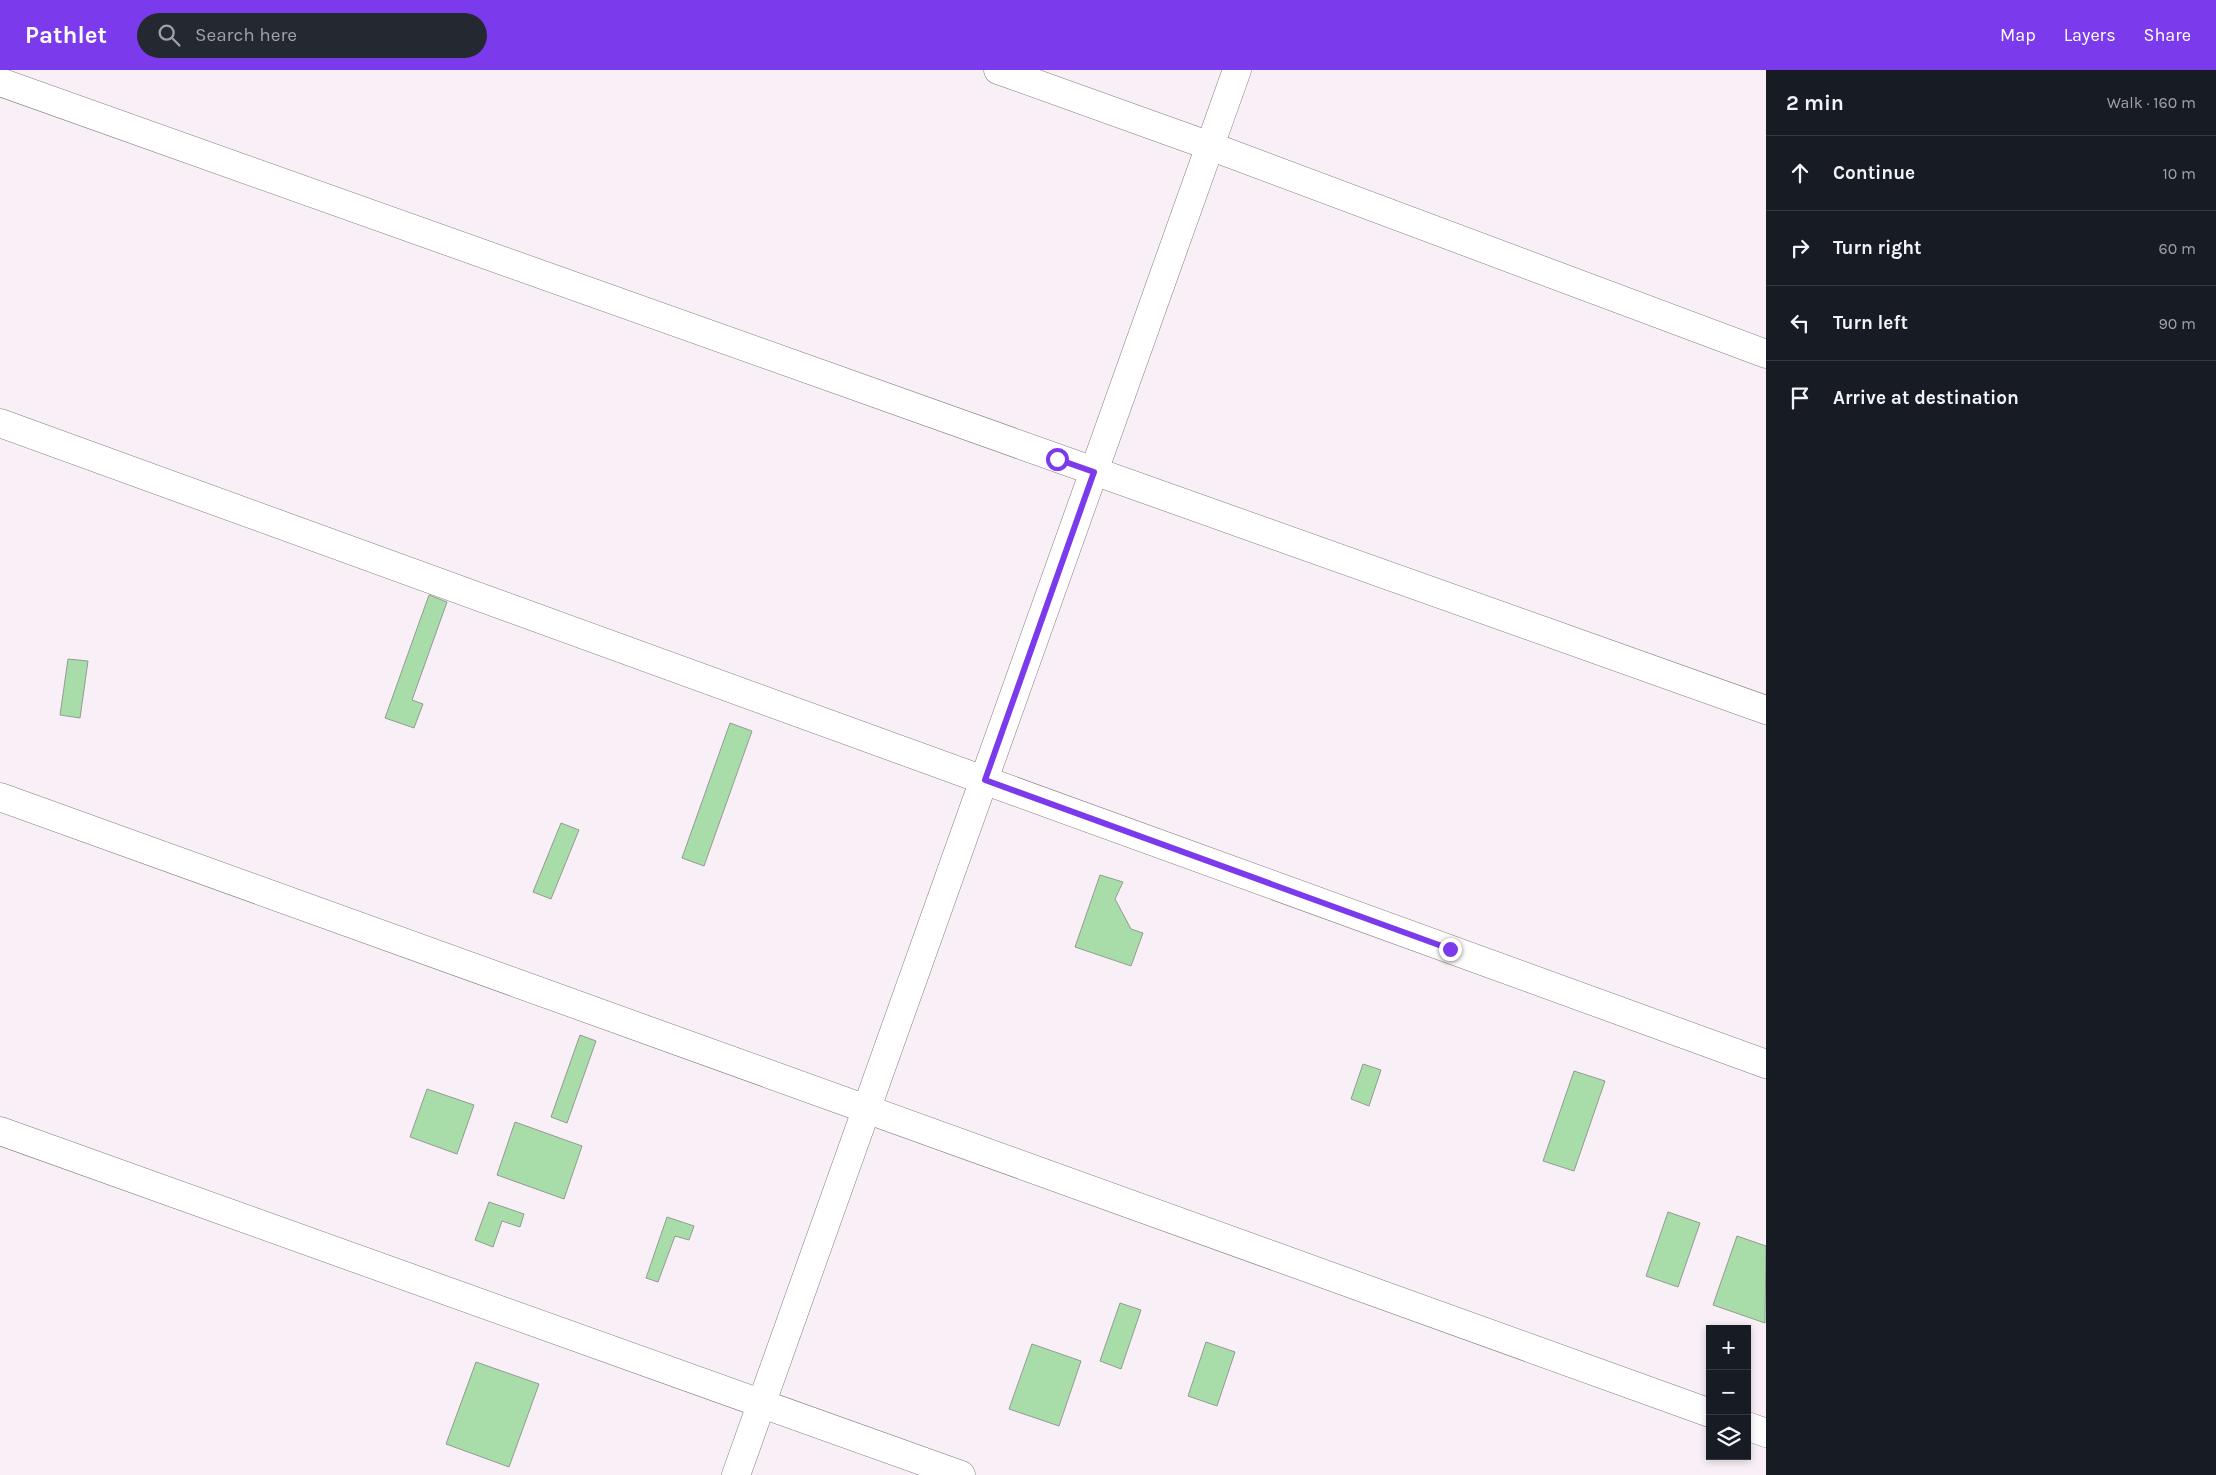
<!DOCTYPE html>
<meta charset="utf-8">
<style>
:root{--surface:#171b24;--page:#242831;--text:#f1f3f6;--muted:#9ea1a6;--line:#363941;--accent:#7c3aed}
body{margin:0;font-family:Karla,sans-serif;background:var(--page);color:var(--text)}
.controls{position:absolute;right:15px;bottom:15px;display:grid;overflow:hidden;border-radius:0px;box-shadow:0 2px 8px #0003}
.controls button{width:45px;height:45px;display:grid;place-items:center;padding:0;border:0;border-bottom:1px solid var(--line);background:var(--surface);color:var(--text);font:25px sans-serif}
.stop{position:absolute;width:15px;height:15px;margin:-11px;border:4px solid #7c3aed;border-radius:50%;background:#fff}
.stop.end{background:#7c3aed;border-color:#fff;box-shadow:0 1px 5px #0008}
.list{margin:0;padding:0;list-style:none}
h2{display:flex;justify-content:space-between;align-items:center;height:65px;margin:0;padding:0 20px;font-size:21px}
h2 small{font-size:16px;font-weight:400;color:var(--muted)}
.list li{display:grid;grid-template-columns:32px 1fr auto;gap:15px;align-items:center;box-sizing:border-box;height:75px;padding:0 20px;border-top:1px solid var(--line)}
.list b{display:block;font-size:19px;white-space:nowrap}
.list em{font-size:16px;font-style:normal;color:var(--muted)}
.icon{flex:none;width:28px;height:28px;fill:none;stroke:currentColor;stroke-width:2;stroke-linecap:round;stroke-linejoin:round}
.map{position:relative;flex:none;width:1766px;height:1405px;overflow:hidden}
header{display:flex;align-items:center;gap:30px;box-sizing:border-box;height:70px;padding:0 25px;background:var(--accent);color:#fff}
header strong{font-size:24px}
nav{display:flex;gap:28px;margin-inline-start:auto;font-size:18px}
.search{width:350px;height:45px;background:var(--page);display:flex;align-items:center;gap:12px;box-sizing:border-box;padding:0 18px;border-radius:28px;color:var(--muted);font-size:19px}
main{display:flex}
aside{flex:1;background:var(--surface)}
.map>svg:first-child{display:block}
.building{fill:#a8dca9;stroke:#939b93}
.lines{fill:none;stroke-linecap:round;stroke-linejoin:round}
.street-casing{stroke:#847b81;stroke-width:29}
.street{stroke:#fff;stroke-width:28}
.route{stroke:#7c3aed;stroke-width:6}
</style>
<header>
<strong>Pathlet</strong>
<div class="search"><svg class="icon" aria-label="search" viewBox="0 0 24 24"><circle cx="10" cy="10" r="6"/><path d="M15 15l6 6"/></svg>Search here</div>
<nav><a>Map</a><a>Layers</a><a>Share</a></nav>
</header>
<main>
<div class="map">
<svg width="1766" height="1405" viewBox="0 0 1766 1405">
<rect width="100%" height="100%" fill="#f9eff6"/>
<g class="building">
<path d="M429 525 447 532 412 630 423 634 414 658 385 648Z"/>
<path d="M68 589 88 591 80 648 60 645Z"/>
<path d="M730 653 752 661 704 796 682 788Z"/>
<path d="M561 753 579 760 551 829 533 822Z"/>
<path d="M1100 805 1123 812 1115 829 1131 859 1143 863 1131 896 1075 877Z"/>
<path d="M580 965 596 971 567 1053 551 1047Z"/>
<path d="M1363 994 1381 1000 1369 1036 1351 1029Z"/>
<path d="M1574 1001 1605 1011 1574 1101 1543 1091Z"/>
<path d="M427 1019 474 1035 457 1084 410 1067Z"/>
<path d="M515 1052 582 1076 564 1129 497 1105Z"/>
<path d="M489 1132 524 1144 520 1157 502 1151 493 1177 475 1170Z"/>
<path d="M1668 1142 1700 1153 1678 1217 1646 1206Z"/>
<path d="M667 1147 694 1156 689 1170 675 1166 658 1212 646 1208Z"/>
<path d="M1737 1166 1766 1176 1765 1253 1713 1235Z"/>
<path d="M1120 1233 1141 1240 1121 1299 1100 1291Z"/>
<path d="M1206 1272 1235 1282 1217 1336 1188 1326Z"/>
<path d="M1032 1274 1081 1291 1059 1356 1009 1339Z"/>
<path d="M476 1292 539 1314 509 1397 446 1374Z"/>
</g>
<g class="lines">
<g class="street-casing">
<g id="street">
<path d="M998 0 1210 76 1766 284"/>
<path d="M0 12 1766 640"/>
<path d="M0 353 1766 994"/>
<path d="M0 727 1710 1343"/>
<path d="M0 1061 961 1405"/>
<path d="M1747 1356 1766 1363"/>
<path d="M736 1405 1237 0"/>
</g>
</g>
<use href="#street" class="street"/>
</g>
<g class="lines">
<path class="route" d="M1057 389 1094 402 985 710 1450 879"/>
</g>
</svg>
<div class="controls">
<button>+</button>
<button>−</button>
<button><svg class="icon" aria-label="layers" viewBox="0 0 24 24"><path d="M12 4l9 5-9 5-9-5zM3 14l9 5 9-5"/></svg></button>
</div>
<div class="stop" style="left:1057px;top:389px"></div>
<div class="stop end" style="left:1450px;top:879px"></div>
</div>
<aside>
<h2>2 min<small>Walk · 160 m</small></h2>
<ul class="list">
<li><svg class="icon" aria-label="ahead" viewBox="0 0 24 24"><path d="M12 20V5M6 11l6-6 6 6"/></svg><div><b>Continue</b></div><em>10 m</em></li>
<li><svg class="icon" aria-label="right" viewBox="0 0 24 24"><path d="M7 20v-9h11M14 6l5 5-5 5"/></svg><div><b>Turn right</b></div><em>60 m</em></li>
<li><svg class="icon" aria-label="left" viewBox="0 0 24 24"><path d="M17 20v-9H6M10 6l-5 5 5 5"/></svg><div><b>Turn left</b></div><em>90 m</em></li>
<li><svg class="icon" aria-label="arrive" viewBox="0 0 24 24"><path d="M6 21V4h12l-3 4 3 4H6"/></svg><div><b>Arrive at destination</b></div></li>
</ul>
</aside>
</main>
